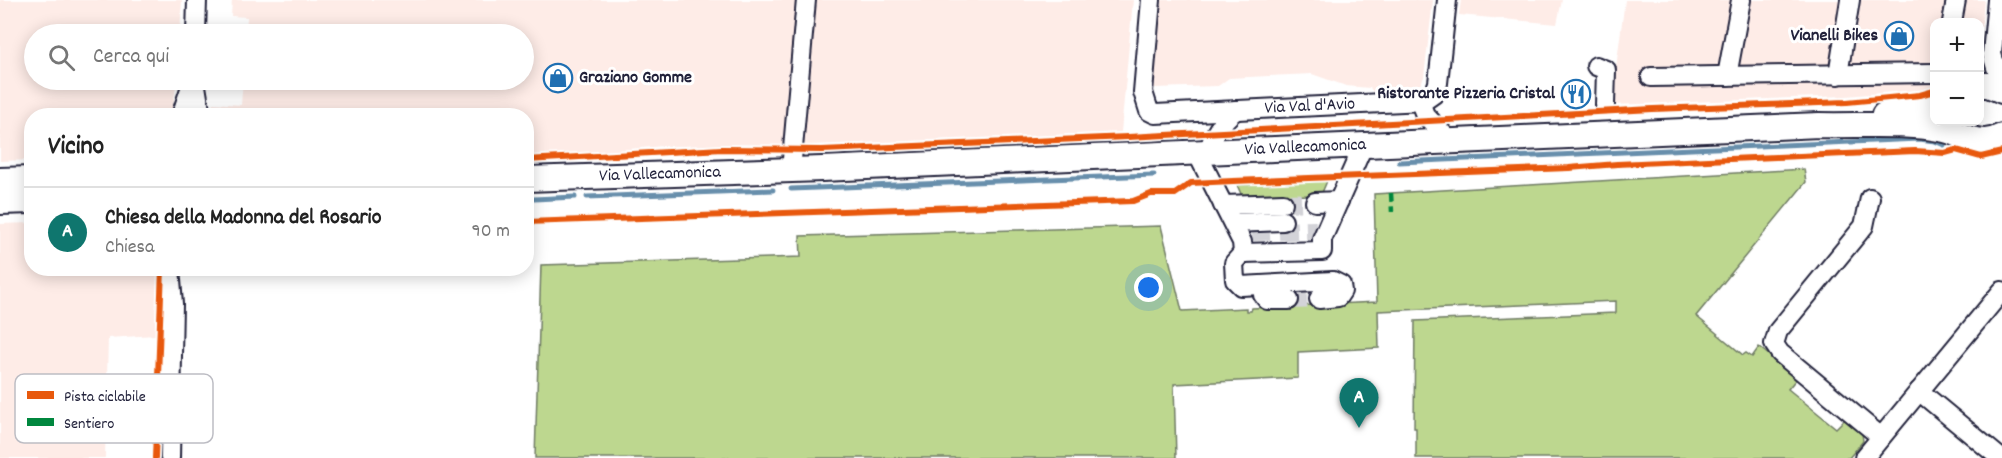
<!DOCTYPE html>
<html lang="it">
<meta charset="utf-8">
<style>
:root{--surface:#fff;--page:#f6f6f6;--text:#222;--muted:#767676;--line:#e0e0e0;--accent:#0f766e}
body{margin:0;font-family:Dekko,sans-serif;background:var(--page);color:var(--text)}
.controls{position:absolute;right:18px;top:18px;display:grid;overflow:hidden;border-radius:12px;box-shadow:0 3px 15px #0003}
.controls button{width:54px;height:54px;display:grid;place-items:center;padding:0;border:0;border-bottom:2px solid var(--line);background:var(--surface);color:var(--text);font:30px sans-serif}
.you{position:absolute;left:1149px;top:288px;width:21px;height:21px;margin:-15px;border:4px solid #fff;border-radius:50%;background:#1a73e8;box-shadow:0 0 0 9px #1a73e833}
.badge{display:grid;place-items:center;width:39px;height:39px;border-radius:50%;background:var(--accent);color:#fff;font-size:20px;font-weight:700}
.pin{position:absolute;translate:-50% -50px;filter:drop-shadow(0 2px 3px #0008)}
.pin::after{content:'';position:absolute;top:32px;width:21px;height:18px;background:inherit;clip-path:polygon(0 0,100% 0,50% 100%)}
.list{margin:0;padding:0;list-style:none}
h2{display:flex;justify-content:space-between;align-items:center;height:78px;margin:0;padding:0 24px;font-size:26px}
h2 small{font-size:20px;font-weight:400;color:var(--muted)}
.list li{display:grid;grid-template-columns:39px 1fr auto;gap:18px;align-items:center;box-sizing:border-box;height:90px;padding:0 24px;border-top:2px solid var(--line)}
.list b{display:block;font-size:22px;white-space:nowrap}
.list p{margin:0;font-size:20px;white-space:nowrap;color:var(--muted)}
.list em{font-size:20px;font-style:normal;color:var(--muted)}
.icon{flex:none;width:33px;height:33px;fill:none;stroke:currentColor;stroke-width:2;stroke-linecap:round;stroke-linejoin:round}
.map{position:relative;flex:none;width:2002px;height:458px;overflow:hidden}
.search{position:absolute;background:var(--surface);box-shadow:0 3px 15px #0003;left:24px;top:24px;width:510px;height:66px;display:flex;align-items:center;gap:15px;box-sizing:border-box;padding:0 21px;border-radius:33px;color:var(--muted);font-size:22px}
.panel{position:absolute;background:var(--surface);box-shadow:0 3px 15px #0003;left:24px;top:108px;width:510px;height:168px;border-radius:24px}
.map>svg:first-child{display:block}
.built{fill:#feece7}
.green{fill:#bdd78f;stroke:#707c65;stroke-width:1.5}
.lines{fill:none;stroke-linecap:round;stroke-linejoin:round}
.stream{stroke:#688fac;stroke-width:5}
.minor-tunnel{stroke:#d3d3d8;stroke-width:18;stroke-dasharray:18 9;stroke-linecap:butt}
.minor-casing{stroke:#22223b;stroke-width:22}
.major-casing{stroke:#22223b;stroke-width:28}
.minor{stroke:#fff;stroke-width:18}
.major{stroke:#fff;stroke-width:24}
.quiet{stroke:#00873e;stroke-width:4.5;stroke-dasharray:9 4.5;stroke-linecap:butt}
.cycleway-casing{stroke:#fff;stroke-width:10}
.cycleway{stroke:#e8590c;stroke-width:6}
.labels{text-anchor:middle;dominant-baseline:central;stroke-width:6;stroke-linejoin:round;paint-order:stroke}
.poi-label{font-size:18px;font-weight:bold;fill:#22223b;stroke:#fff;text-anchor:end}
.street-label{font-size:18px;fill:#22223b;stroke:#fff}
.key{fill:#fff;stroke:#bdbdc4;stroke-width:1.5}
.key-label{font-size:16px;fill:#22223b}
</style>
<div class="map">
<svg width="2002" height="458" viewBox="0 0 2002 458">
<rect width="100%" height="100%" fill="#fff"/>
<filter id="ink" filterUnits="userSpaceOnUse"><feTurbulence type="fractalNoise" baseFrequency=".0167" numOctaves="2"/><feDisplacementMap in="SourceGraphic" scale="12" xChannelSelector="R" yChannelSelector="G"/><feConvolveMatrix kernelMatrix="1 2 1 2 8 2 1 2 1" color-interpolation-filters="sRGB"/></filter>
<g filter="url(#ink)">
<g class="built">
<path d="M0 0H182L180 34H34V80H177L173 105 169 115 32 116 31 160 0 161Z"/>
<path d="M232 0H1133L1121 132 811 145 663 146 527 158 526 116H212L213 103 241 105 243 80H524V34H246L247 17 231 16Z"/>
<path d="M1162 0H1433L1424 77 1420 85 1415 90 1374 93 1370 88 1346 86 1312 74 1229 78 1218 86 1154 88Z"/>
<path d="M1461 0H1562L1557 24 1459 15Z"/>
<path d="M1625 0H1984L1980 43V22H1934V86L1927 89 1846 96 1611 105Z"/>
<path d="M31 223 32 268 157 269 155 335 108 338 105 458H0V224Z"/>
</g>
<g class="green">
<path d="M1804 169 1806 182 1696 316 1743 355 1746 353 1752 357 1759 347 1797 378 1788 389 1836 428 1845 419 1862 433 1863 441 1849 458H1416V428H1414L1415 321 1616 313V301L1378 311 1379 348 1298 352V378L1174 384 1176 458H535L541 265 801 257 800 236 1161 226 1182 311 1246 308V311H1251L1252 308 1377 302 1374 194Z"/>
<path d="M1327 181 1321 195 1242 196 1237 185Z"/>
</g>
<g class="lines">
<g class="stream">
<path d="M1399 162 1919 139 1935 141 1944 145"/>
<path d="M791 189 1154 175"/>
<path d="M587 197 773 190"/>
<path d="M534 199 575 197"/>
</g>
<g class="minor-tunnel">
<path d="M1283 203 1315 202"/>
<path d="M1252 232 1316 230"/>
<path d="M1289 300 1319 299"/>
</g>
<g class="minor-casing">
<g id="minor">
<path id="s1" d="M1151 0 1143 92 1149 111 1155 114 1424 101 1434 94 1438 83 1447 0"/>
<path d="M1997 0 1992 54 2002 88"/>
<path d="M1952 22 1956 0"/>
<path d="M196 34 197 0"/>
<path d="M1596 66 1606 70 1605 105"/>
<path d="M1838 75 1850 0"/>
<path d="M1727 76 1741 0"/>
<path d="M1651 77 1934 73"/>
<path d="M195 80 201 116"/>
<path d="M1420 102 1425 115 1451 142"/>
<path d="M181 116 193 80"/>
<path d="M1197 153 1242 242 1243 253 1322 251V239L1363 146"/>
<path d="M1207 153C1214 135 1220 122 1236 110"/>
<path d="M791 171 806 0"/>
<path d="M1870 198 1864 226 1778 331 1774 344 1780 353 1881 437"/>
<path d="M1315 202 1339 201"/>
<path d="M1223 205 1283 203"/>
<path d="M1233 223 1283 221"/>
<path d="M1243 253 1234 263 1235 280 1241 286 1333 281 1341 285 1342 291 1338 297 1319 299"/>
<path d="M170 268 173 304 170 458"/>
<path d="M1263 285V295L1267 300H1289"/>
<path d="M1919 391 2000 458"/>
<path d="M1864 458 2002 291"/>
</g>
</g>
<g class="major-casing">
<g id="major">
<path d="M1980 85H1988L2002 91"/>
<path d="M1884 115 1934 104"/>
<path id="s2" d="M526 179 822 169 1819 125C1859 126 1906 122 1945 130 1966 135 1981 148 2002 136"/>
<path d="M0 180 32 179"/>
<path d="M0 202 32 201"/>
</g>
</g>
<use href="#minor" class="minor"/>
<use href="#major" class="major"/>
<path class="quiet" d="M1391 193 1392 212"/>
<g class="cycleway-casing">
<g id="cycleway">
<path d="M526 160 722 149 822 150 1128 137 1653 109 1847 102 1920 95 1934 91"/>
<path d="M526 222 1133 201 1151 194H1175L1191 183 1233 181 1569 168 1617 164 1915 151 1945 153 1956 150 1981 157 2002 152"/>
<path d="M155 458 162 268"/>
</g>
</g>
<use href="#cycleway" class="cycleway"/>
</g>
</g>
<defs>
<g id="shop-ring" transform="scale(1.5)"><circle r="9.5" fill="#fff" stroke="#1f6fb2" stroke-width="1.5"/><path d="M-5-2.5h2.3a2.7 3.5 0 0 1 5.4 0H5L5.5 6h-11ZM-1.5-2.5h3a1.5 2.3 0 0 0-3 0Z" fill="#1f6fb2"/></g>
<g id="restaurant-ring" transform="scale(1.5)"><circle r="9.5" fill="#fff" stroke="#1f6fb2" stroke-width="1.5"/><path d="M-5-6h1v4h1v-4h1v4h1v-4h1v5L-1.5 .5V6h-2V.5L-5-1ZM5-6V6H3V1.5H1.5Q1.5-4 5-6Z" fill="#1f6fb2"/></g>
</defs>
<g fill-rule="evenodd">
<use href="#shop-ring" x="1899" y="36"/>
<use href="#shop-ring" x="558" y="78"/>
<use href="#restaurant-ring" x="1576" y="94"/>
</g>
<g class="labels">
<g class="poi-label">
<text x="1878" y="36">Vianelli Bikes</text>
<text x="579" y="78" text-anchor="start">Graziano Gomme</text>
<text x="1555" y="94">Ristorante Pizzeria Cristal</text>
</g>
<g class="street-label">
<text stroke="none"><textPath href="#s1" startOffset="274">Via Val d'Avio</textPath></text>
<text stroke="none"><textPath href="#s2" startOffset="780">Via Vallecamonica</textPath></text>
<text stroke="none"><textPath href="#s2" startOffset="134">Via Vallecamonica</textPath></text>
</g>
</g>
<rect x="15" y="374" width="198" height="69" rx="9" class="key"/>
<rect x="27" y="391" width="27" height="8" fill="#e8590c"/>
<rect x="27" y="418" width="27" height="8" fill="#00873e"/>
<g class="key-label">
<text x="64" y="401">Pista ciclabile</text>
<text x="64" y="428">Sentiero</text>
</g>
</svg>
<div class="controls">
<button>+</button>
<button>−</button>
</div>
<div class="you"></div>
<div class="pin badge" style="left:1359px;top:428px">A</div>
<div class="search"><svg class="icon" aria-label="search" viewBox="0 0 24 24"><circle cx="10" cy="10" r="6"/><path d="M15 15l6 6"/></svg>Cerca qui</div>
<section class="panel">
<h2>Vicino<small></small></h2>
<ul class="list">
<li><span class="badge">A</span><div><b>Chiesa della Madonna del Rosario</b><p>Chiesa</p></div><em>90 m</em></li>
</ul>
</section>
</div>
